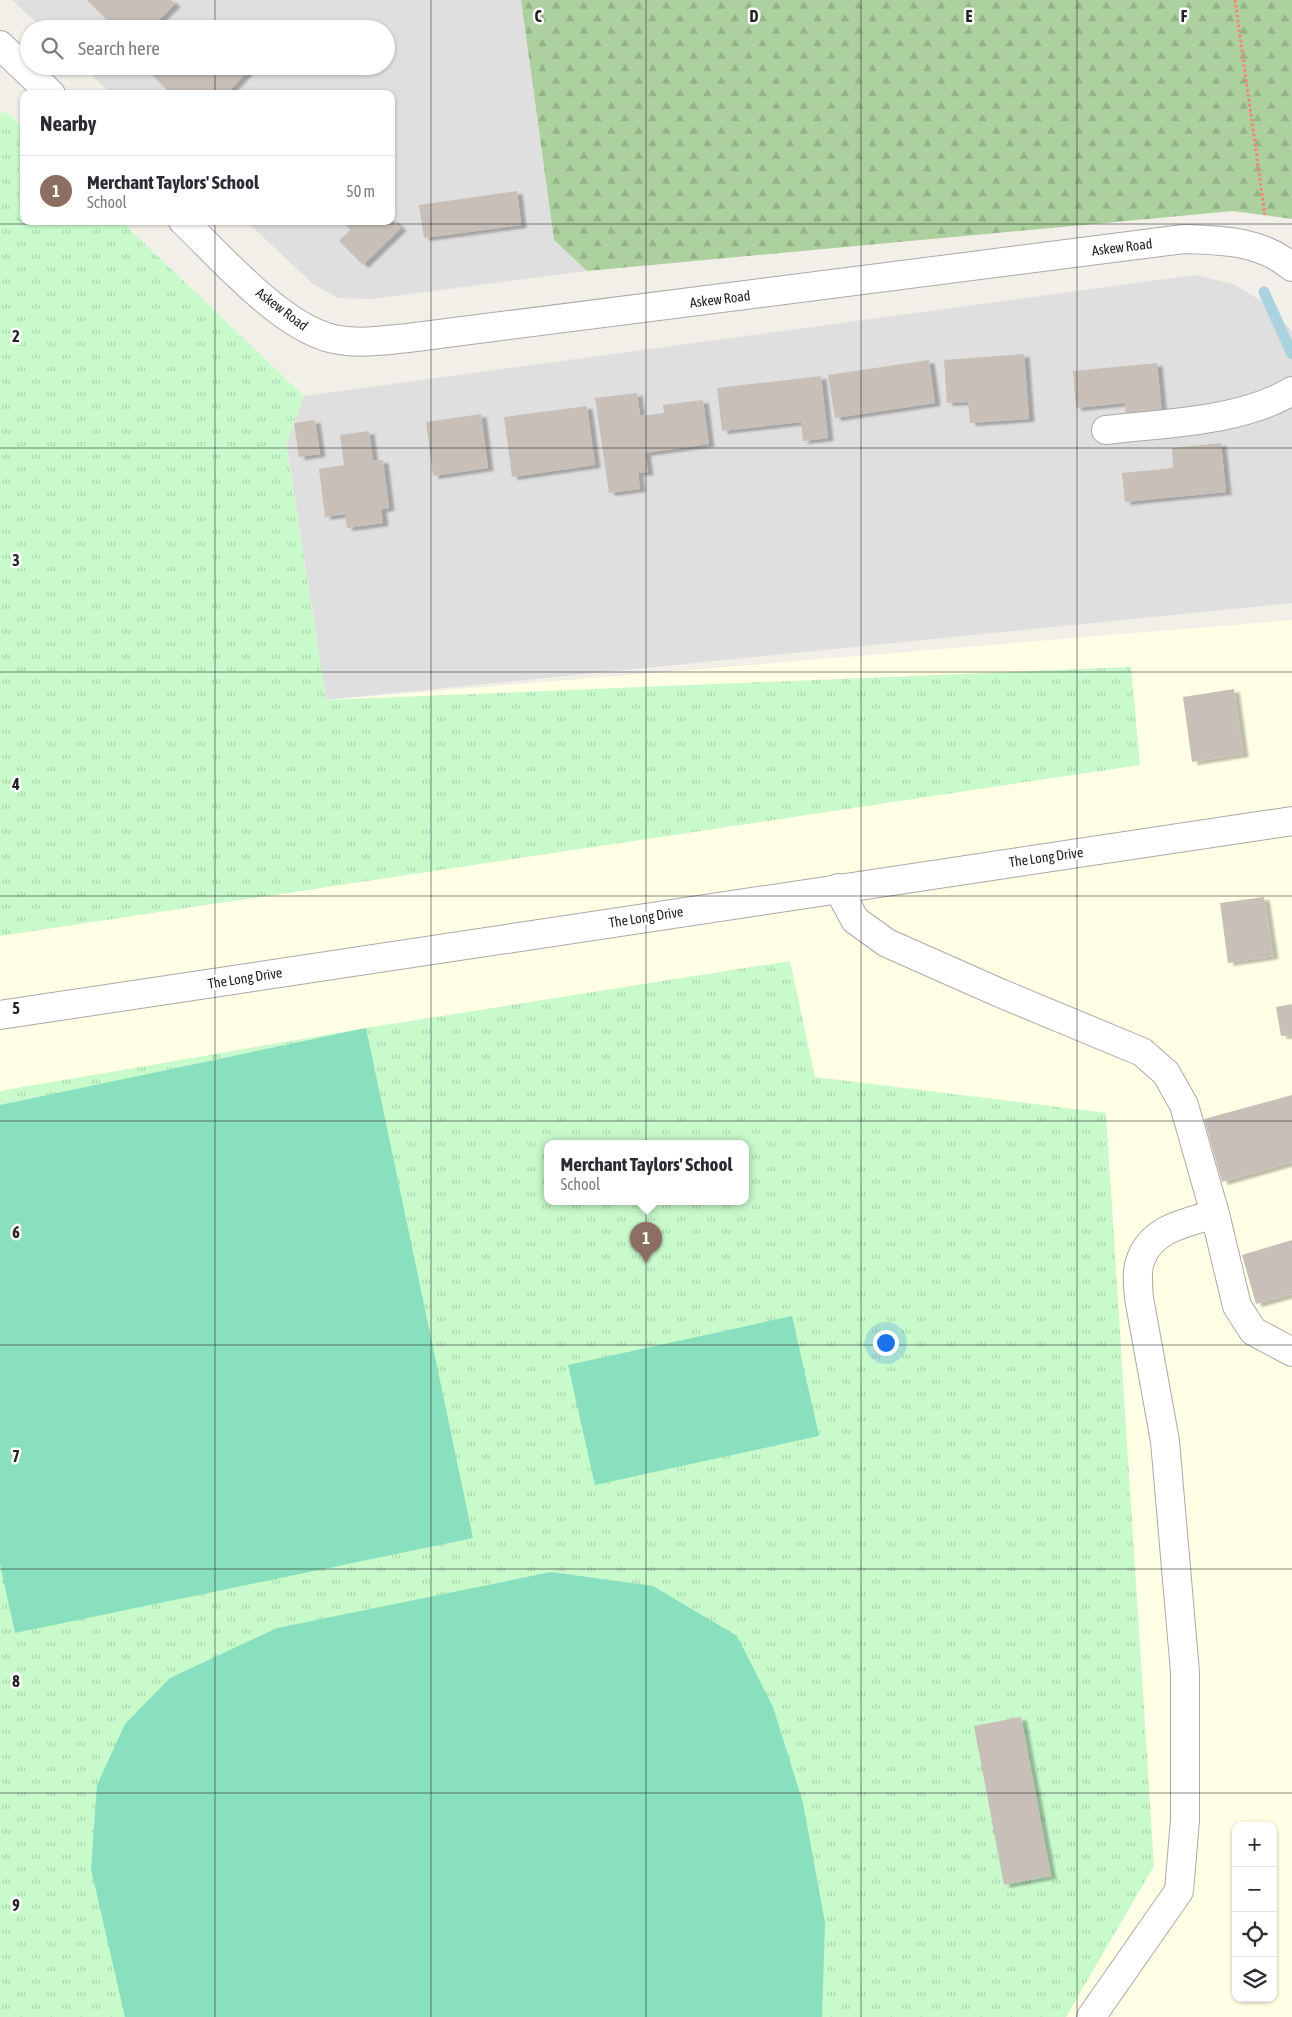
<!DOCTYPE html>
<meta charset="utf-8">
<style>
:root{--surface:#fff;--page:#f2f2f3;--text:#2b2b33;--muted:#7c7c81;--line:#e1e1e2;--accent:#db2777}
body{margin:0;font-family:"Asap Condensed",sans-serif;background:var(--page);color:var(--text)}
.controls{position:absolute;right:15px;bottom:15px;display:grid;overflow:hidden;border-radius:10px;box-shadow:0 1px 4px #0004}
.controls button{width:45px;height:45px;display:grid;place-items:center;padding:0;border:0;border-bottom:1px solid var(--line);background:var(--surface);color:var(--text);font:25px sans-serif}
.you{position:absolute;left:885px;top:1342px;width:18px;height:18px;margin:-12px;border:4px solid #fff;border-radius:50%;background:#1a73e8;box-shadow:0 0 0 8px #1a73e833}
.badge{display:grid;place-items:center;width:32px;height:32px;border-radius:50%;background:var(--accent);color:#fff;font-size:16px;font-weight:700}
.pin{position:absolute;translate:-50% -41px;filter:drop-shadow(0 1px 2px #0008)}
.pin::after{content:'';position:absolute;top:26px;width:18px;height:15px;background:inherit;clip-path:polygon(0 0,100% 0,50% 100%)}
.popup{position:absolute;left:544px;top:1140px;width:205px;height:65px;box-sizing:border-box;display:grid;place-content:center;border-radius:10px;background:var(--surface);filter:drop-shadow(0 1px 4px #0005);font-size:16px;white-space:nowrap;color:var(--muted)}
.popup b{font-size:19px;color:var(--text)}
.popup::after{content:'';position:absolute;left:50%;top:100%;margin-left:-10px;border:10px solid transparent;border-top-color:var(--surface)}
.list{margin:0;padding:0;list-style:none}
h2{display:flex;justify-content:space-between;align-items:center;height:65px;margin:0;padding:0 20px;font-size:21px}
h2 small{font-size:16px;font-weight:400;color:var(--muted)}
.list li{display:grid;grid-template-columns:32px 1fr auto;gap:15px;align-items:center;box-sizing:border-box;height:70px;padding:0 20px;border-top:1px solid var(--line)}
.list b{display:block;font-size:19px;white-space:nowrap}
.list p{margin:0;font-size:16px;white-space:nowrap;color:var(--muted)}
.list em{font-size:16px;font-style:normal;color:var(--muted)}
.icon{flex:none;width:28px;height:28px;fill:none;stroke:currentColor;stroke-width:2;stroke-linecap:round;stroke-linejoin:round}
.map{position:relative;flex:none;width:1292px;height:2017px;overflow:hidden}
.search{position:absolute;background:var(--surface);box-shadow:0 1px 4px #0004;left:20px;top:20px;width:375px;height:55px;display:flex;align-items:center;gap:12px;box-sizing:border-box;padding:0 18px;border-radius:28px;color:var(--muted);font-size:19px}
.panel{position:absolute;background:var(--surface);box-shadow:0 1px 4px #0004;left:20px;top:90px;width:375px;height:135px;border-radius:10px}
.map>svg:first-child{display:block}
.residential{fill:#e0dfdf}
.education{fill:#ffffe5;fill-rule:evenodd}
.forest{fill:url(#forest-firs)}
.park{fill:url(#park-tufts);fill-rule:evenodd}
.pitch{fill:#88e0be}
.lines{fill:none;stroke-linecap:round;stroke-linejoin:round}
.stream{stroke:#aad3df;stroke-width:11}
.building{fill:#c7bfb8;filter:url(#shadow)}
.minor-casing{stroke:#a9a9a9;stroke-width:30}
.path{stroke:#fa8072;stroke-width:3;stroke-dasharray:2.5 2.5;stroke-linecap:butt}
.minor{stroke:#fff;stroke-width:28}
.grid{fill:none;stroke:#222;stroke-width:1;stroke-opacity:0.55}
.labels{text-anchor:middle;dominant-baseline:central;stroke-width:5;stroke-linejoin:round;paint-order:stroke}
.street-label{font-size:14px;fill:#222;stroke:#fff}
.grid-label{font-size:16px;text-anchor:middle;font-weight:bold;fill:#222;stroke:#fff;stroke-width:5;stroke-linejoin:round;paint-order:stroke}
</style>
<div class="map">
<svg width="1292" height="2017" viewBox="0 0 1292 2017">
<defs>
<pattern id="forest-firs" width="22" height="20" patternUnits="userSpaceOnUse" patternTransform="scale(1.25)"><rect width="22" height="20" fill="#add19e"/><path d="M5 1l3.5 6h-7zM16 11l3.5 6h-7z" fill="#95b388"/></pattern>
<pattern id="park-tufts" width="24" height="20" patternUnits="userSpaceOnUse" patternTransform="scale(1.25)"><rect width="24" height="20" fill="#c8facc"/><path d="M3 7l-1-3M5 7V3M7 7l1-3M15 17l-1-3M17 17v-4M19 17l1-3" fill="none" stroke="#acd6af"/></pattern>
<filter id="shadow"><feDropShadow dx="5.5" dy="3" stdDeviation="1" flood-color="#0004"/></filter>
</defs>
<rect width="100%" height="100%" fill="#f2efe9"/>
<g class="residential">
<path d="M12 0H521L554 240 587 271 372 299 338 298 313 284 246 221H391V94H111L82 66H386V29H43Z"/>
<path d="M1195 275 1233 284 1265 303 1292 331V603L326 700 286 444 304 396Z"/>
</g>
<path class="education" d="M7 112 24 128V221H121L304 396 286 444 326 700 1292 620V2017H0V113ZM547 1144H745V1202H547ZM1236 1826H1273V1998H1236Z"/>
<path class="forest" d="M521 0H1292V219L1233 211 587 271 554 240Z"/>
<g class="park">
<path d="M7 112 24 128V221H121L304 396 286 444 326 700 1131 667 1140 765 0 936V113Z"/>
<path d="M790 961 815 1077 1106 1113 1154 1866 1066 2017H0V1091L366 1028ZM547 1144H745V1202H547Z"/>
</g>
<g class="pitch">
<path d="M366 1028 473 1538 15 1633 0 1564V1105Z"/>
<path d="M792 1316 819 1436 595 1485 568 1365Z"/>
<path d="M551 1572 653 1586 737 1636 773 1707 803 1803 825 1923 822 2017H125L91 1869 97 1785 125 1724 170 1678 277 1628Z"/>
</g>
<g class="lines">
<path class="stream" d="M1264 292 1292 354"/>
</g>
<g class="building">
<path d="M87 0H171L175 4 150 29H116Z"/>
<path d="M200 22 207 29H193Z"/>
<path d="M156 66H246L249 70 226 94H171L150 73Z"/>
<path d="M517 191 521 225 424 238 419 205Z"/>
<path d="M391 218 401 228 363 265 339 241 350 230 342 221H391Z"/>
<path d="M1024 354 1029 419 970 423 968 402 947 403 944 360Z"/>
<path d="M929 360 935 403 835 418 828 375Z"/>
<path d="M1157 363 1162 415 1126 418 1125 403 1076 408 1073 371Z"/>
<path d="M821 376 828 438 803 441 801 422 722 431 717 388Z"/>
<path d="M637 393 640 416 664 413 663 405 703 400 709 444 645 453 648 472 638 473 640 489 609 493 595 398Z"/>
<path d="M587 406 595 465 512 477 504 417Z"/>
<path d="M481 414 488 468 433 476 426 422Z"/>
<path d="M315 420 320 454 299 457 294 423Z"/>
<path d="M369 431 373 461 383 460 389 508 381 509 383 523 347 528 345 514 325 517 319 469 344 465 340 435Z"/>
<path d="M1221 443 1226 492 1125 502 1122 473 1173 468 1172 448Z"/>
<path d="M1234 689 1243 754 1192 762 1183 697Z"/>
<path d="M1264 897 1273 956 1228 963 1220 903Z"/>
<path d="M1292 1004V1035L1281 1036 1276 1007Z"/>
<path d="M1292 1095V1162L1222 1182 1204 1119Z"/>
<path d="M1292 1240V1294L1256 1304 1242 1255Z"/>
<path d="M1021 1717 1051 1876 1004 1885 974 1726Z"/>
</g>
<g class="lines">
<g class="minor-casing">
<g id="minor">
<path d="M0 45 51 94"/>
<path d="M183 221C223 259 285 332 339 340 362 344 386 340 408 338L1184 239C1223 240 1261 241 1292 267"/>
<path d="M1106 430C1164 423 1241 422 1292 391"/>
<path d="M838 888 855 920 887 943 1000 993 1142 1052 1166 1073 1184 1105 1215 1214 1237 1306 1253 1331 1292 1352"/>
<path d="M0 1015 1292 821"/>
<path d="M1091 2017 1179 1891 1185 1820V1672L1165 1441 1139 1298C1138 1285 1136 1270 1141 1259 1152 1228 1188 1222 1215 1214"/>
</g>
</g>
<path class="path" d="M1235 0 1265 215"/>
<use href="#minor" class="minor"/>
</g>
<path class="grid" d="M215 0V29M431 0V2017M646 0V2017M861 0V2017M1077 0V2017M215 66V94M215 221V2017M0 224H1292M0 448H1292M0 672H1292M0 896H1292M0 1121H1292M0 1345H1292M0 1569H1292M0 1793H1292"/>
<g class="labels">
<g class="street-label">
<text transform="translate(1122 247) rotate(-7)">Askew Road</text>
<text transform="translate(720 299) rotate(-7)">Askew Road</text>
<text transform="translate(282 309) rotate(37)">Askew Road</text>
<text transform="translate(1046 857) rotate(-8)">The Long Drive</text>
<text transform="translate(646 917) rotate(-9)">The Long Drive</text>
<text transform="translate(245 978) rotate(-9)">The Long Drive</text>
</g>
</g>
<g class="grid-label">
<text x="538" y="22">C</text>
<text x="754" y="22">D</text>
<text x="969" y="22">E</text>
<text x="1184" y="22">F</text>
<text x="16" y="342">2</text>
<text x="16" y="566">3</text>
<text x="16" y="790">4</text>
<text x="16" y="1014">5</text>
<text x="16" y="1238">6</text>
<text x="16" y="1462">7</text>
<text x="16" y="1687">8</text>
<text x="16" y="1911">9</text>
</g>
</svg>
<div class="controls">
<button>+</button>
<button>−</button>
<button><svg class="icon" aria-label="locate" viewBox="0 0 24 24"><circle cx="12" cy="12" r="6"/><path d="M12 2v4M12 18v4M2 12h4M18 12h4"/></svg></button>
<button><svg class="icon" aria-label="layers" viewBox="0 0 24 24"><path d="M12 4l9 5-9 5-9-5zM3 14l9 5 9-5"/></svg></button>
</div>
<div class="you"></div>
<div class="pin badge" style="left:646px;top:1263px;background:#8d6e63">1</div>
<div class="popup"><b>Merchant Taylors' School</b>School</div>
<div class="search"><svg class="icon" aria-label="search" viewBox="0 0 24 24"><circle cx="10" cy="10" r="6"/><path d="M15 15l6 6"/></svg>Search here</div>
<section class="panel">
<h2>Nearby<small></small></h2>
<ul class="list">
<li><span class="badge" style="background:#8d6e63">1</span><div><b>Merchant Taylors' School</b><p>School</p></div><em>50 m</em></li>
</ul>
</section>
</div>
